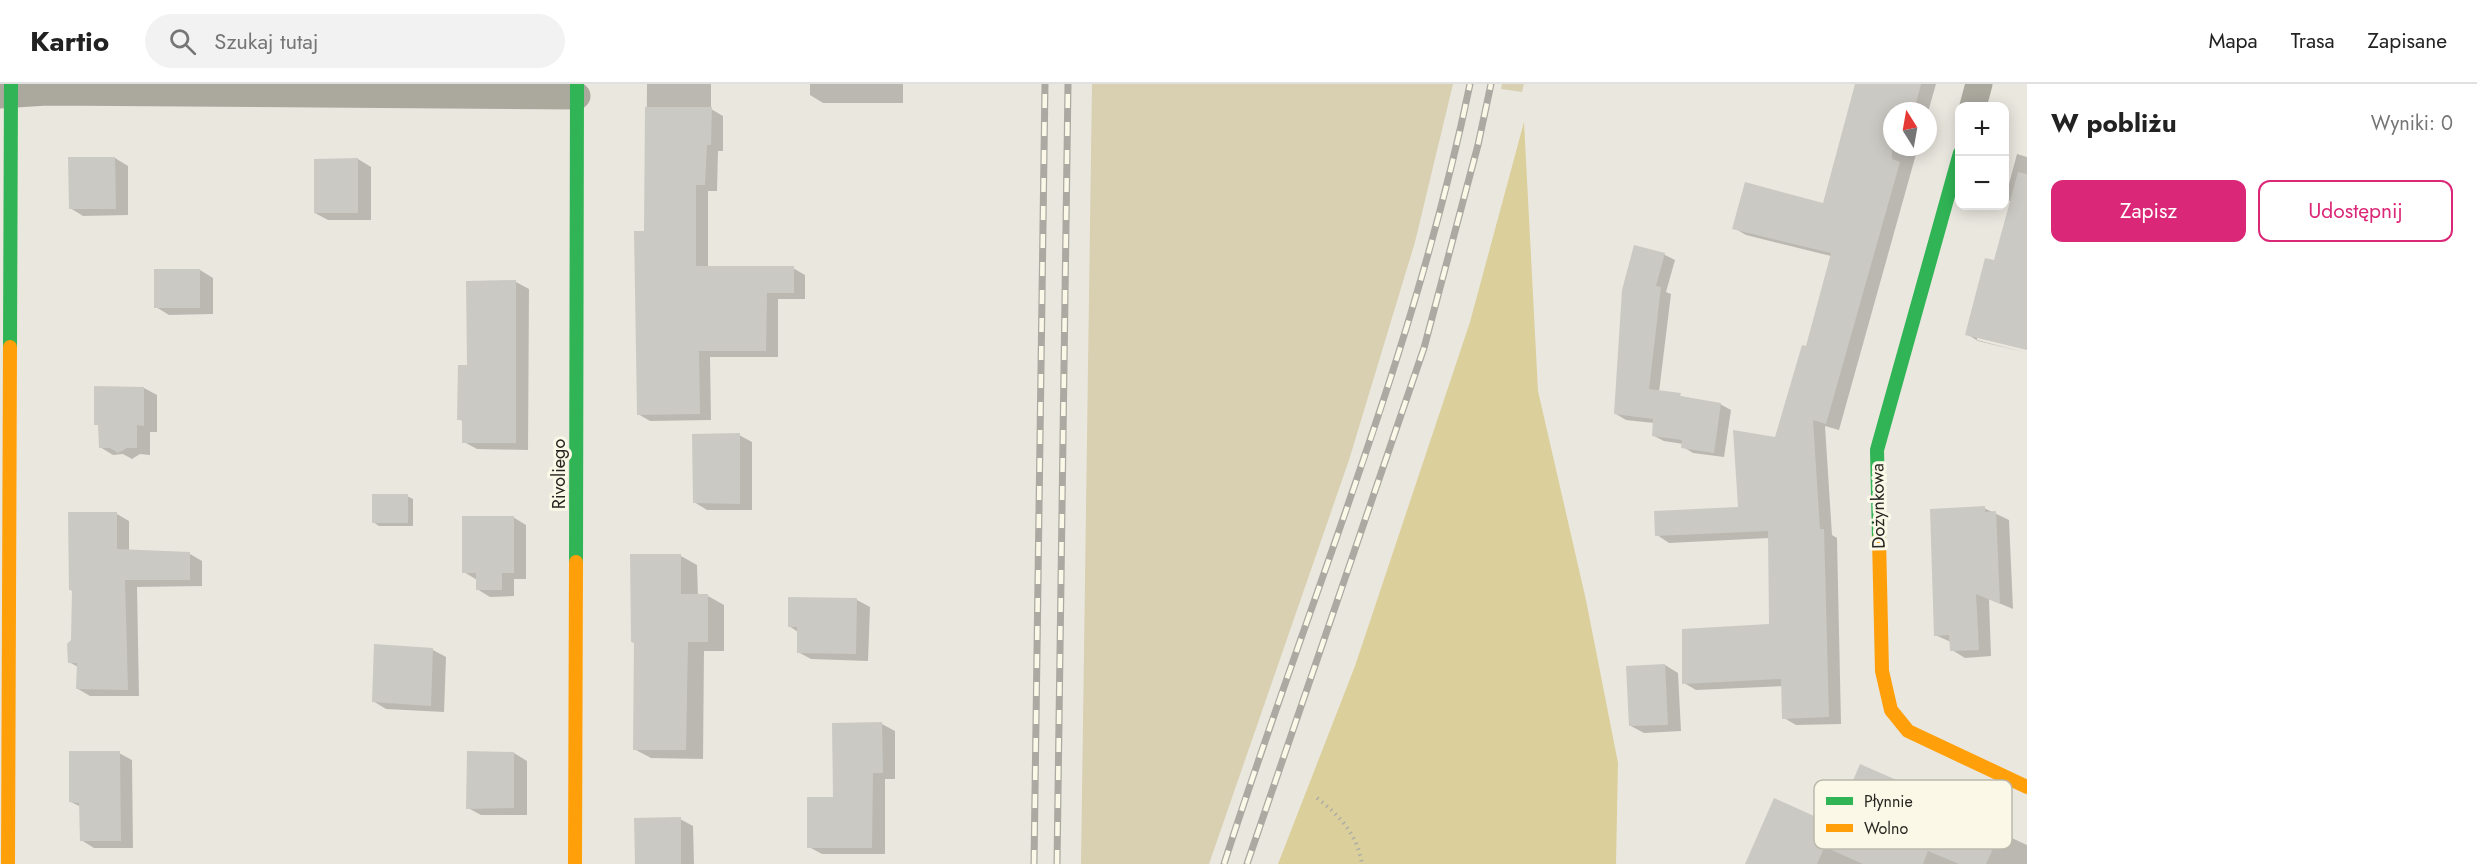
<!DOCTYPE html>
<html lang="pl">
<meta charset="utf-8">
<style>
:root{--surface:#fff;--page:#f2f2f2;--text:#222;--muted:#767676;--line:#e0e0e0;--accent:#db2777}
body{margin:0;font-family:Jost,sans-serif;background:var(--page);color:var(--text)}
.controls{position:absolute;right:18px;top:18px;display:grid;overflow:hidden;border-radius:12px;box-shadow:0 3px 15px #0003}
.controls button{width:54px;height:54px;display:grid;place-items:center;padding:0;border:0;border-bottom:2px solid var(--line);background:var(--surface);color:var(--text);font:30px sans-serif}
.compass{position:absolute;left:1883px;top:18px;width:54px;height:54px;border-radius:50%;background:var(--surface);box-shadow:0 3px 15px #0003;rotate:349deg}
.list{margin:0;padding:0;list-style:none}
h2{display:flex;justify-content:space-between;align-items:center;height:78px;margin:0;padding:0 24px;font-size:26px}
h2 small{font-size:20px;font-weight:400;color:var(--muted)}
.actions{display:flex;gap:12px;padding:18px 24px}
.actions a{flex:1;padding:14px 0;border:2px solid var(--accent);border-radius:12px;text-align:center;font-size:21px;color:var(--accent)}
.actions .main{background:var(--accent);color:#fff}
.icon{flex:none;width:33px;height:33px;fill:none;stroke:currentColor;stroke-width:2;stroke-linecap:round;stroke-linejoin:round}
.map{position:relative;flex:none;width:2027px;height:780px;overflow:hidden}
header{display:flex;align-items:center;gap:36px;box-sizing:border-box;height:84px;padding:0 30px;background:var(--surface);border-bottom:2px solid var(--line)}
header strong{font-size:28px}
nav{display:flex;gap:33px;margin-inline-start:auto;font-size:21px}
.search{width:420px;height:54px;background:var(--page);display:flex;align-items:center;gap:15px;box-sizing:border-box;padding:0 21px;border-radius:33px;color:var(--muted);font-size:22px}
main{display:flex}
aside{flex:1;background:var(--surface)}
.map>svg:first-child{display:block}
.green{fill:#d8d0b0}
.forest{fill:#dbcf9b}
.shadow{fill:#0003}
.building{fill:#cbc9c3}
.lines{fill:none;stroke-linecap:round;stroke-linejoin:round}
.path{stroke:#afaea5;stroke-width:4;stroke-dasharray:1.5 4.5;stroke-linecap:butt}
.street{stroke:#aba89e;stroke-width:27}
.fast{stroke:#30b455;stroke-width:14}
.slow{stroke:#ff9f0a;stroke-width:14}
.rail-casing{stroke:#aba9a1;stroke-width:7}
.rail{stroke:#fbf8e8;stroke-width:4.5;stroke-dasharray:14;stroke-linecap:butt}
.labels{text-anchor:middle;dominant-baseline:central;stroke-width:6;stroke-linejoin:round;paint-order:stroke}
.street-label{font-size:18px;fill:#272621;stroke:#fbf8e8}
.key{fill:#fbf8e8;stroke:#bbb9ac;stroke-width:1.5}
.key-label{font-size:16px;fill:#272621}
</style>
<header>
<strong>Kartio</strong>
<div class="search"><svg class="icon" aria-label="search" viewBox="0 0 24 24"><circle cx="10" cy="10" r="6"/><path d="M15 15l6 6"/></svg>Szukaj tutaj</div>
<nav><a>Mapa</a><a>Trasa</a><a>Zapisane</a></nav>
</header>
<main>
<div class="map">
<svg width="2027" height="780" viewBox="0 0 2027 780">
<rect width="100%" height="100%" fill="#eae7df"/>
<g class="green">
<path d="M1092 0H1453L1415 158 1349 376 1209 780H1081Z"/>
<path d="M1502 0H1524L1522 8 1501 5Z"/>
</g>
<path class="forest" d="M1524 38 1538 307 1586 516 1618 679 1616 780H1278L1355 582 1470 238Z"/>
<g class="shadow">
<path d="M647 0H711V25L723 32V67H718L717 107H708V184H793L805 191V215H778V273H710L711 336 650 337 638 330 646 149Z"/>
<path d="M810 0H903V19H823L810 11Z"/>
<path d="M1856 0H1936L1928 28 1892 27V63H1918L1839 346 1825 342 1832 451 1837 454 1841 640 1796 641 1784 634 1783 602 1696 606 1684 599 1771 542 1769 454 1669 459 1657 451 1739 424 1777 354 1807 264 1831 172 1746 151 1734 144 1824 120Z"/>
<path d="M2017 70 2027 73V265L1977 253V256L2027 269 1978 257 1967 250 1995 178 2012 118 2005 115Z"/>
<path d="M115 74 128 82V131L83 132 70 124Z"/>
<path d="M358 75 371 83V136H328L315 129 316 76Z"/>
<path d="M1635 163 1665 171 1675 176 1666 208 1671 210 1659 308 1720 320 1731 326 1724 373 1693 369 1683 363V360L1664 357 1654 352V339L1626 336 1616 330Z"/>
<path d="M200 186 213 194V230L169 231 156 223Z"/>
<path d="M516 198 529 205 528 366 477 365 464 358V338L459 335 469 283Z"/>
<path d="M144 304 157 311V348H150V371L140 370 132 375 123 370 113 371 100 363V342L96 340Z"/>
<path d="M739 351 752 358V426H707L694 418Z"/>
<path d="M407 412 413 415V442H379L373 438Z"/>
<path d="M1984 424 2009 436 2013 525 1989 515 1991 572 1965 574 1952 566 1951 558 1935 551Z"/>
<path d="M117 430 129 437V467L190 470 202 477V502L137 503 139 612H90L78 605V583L69 578 73 557V507L70 506Z"/>
<path d="M513 433 526 441V495H514V512L490 513 477 505V496L464 488Z"/>
<path d="M681 472 697 481 698 512H708L724 521V567H704L703 675 651 674 634 665 636 560 632 558Z"/>
<path d="M857 516 870 523 868 577 811 575 798 568V548L789 542Z"/>
<path d="M433 566 446 573 444 628 386 625 373 617Z"/>
<path d="M1665 581 1678 589 1681 647 1644 649 1631 642 1628 583Z"/>
<path d="M882 640 895 647V695H885V770H822L809 763 834 714Z"/>
<path d="M119 669 132 676 133 764H94L81 756V723L71 718Z"/>
<path d="M514 669 527 677V731H481L468 724Z"/>
<path d="M1898 698 1909 705 1908 709 1990 741 2002 747 2001 749 2027 761V780H1747L1775 716 1835 743Z"/>
<path d="M680 735 693 742 694 780H636Z"/>
</g>
<g class="building">
<path d="M1855 0H1921L1914 27H1892V75L1900 78 1826 340 1813 336 1820 445H1824L1829 633 1782 635 1781 595 1682 600V545L1769 540 1768 447 1655 452 1654 427 1738 423 1733 346 1775 353 1802 261 1806 262 1831 169 1732 145 1745 98 1823 119Z"/>
<path d="M645 23H712L711 61H707L705 101H696V182H794V209H767L766 267H699L700 330 637 331 634 147H644Z"/>
<path d="M68 73H115L116 125H69Z"/>
<path d="M358 74V129H314V75Z"/>
<path d="M2018 88 2027 90V266L1965 251 1985 174 1994 176Z"/>
<path d="M1634 161 1665 169 1656 202 1661 203 1649 305 1681 309 1680 312 1721 319 1714 369 1681 364 1682 356 1652 352 1653 335 1614 330 1622 206Z"/>
<rect x="154" y="185" width="46" height="39"/>
<path d="M516 196V359H462V336H457L458 281H467L466 197Z"/>
<path d="M94 302 144 303V342L137 341V364H127L118 369 110 364H99L98 341H94Z"/>
<path d="M740 349V420L693 419 692 350Z"/>
<rect x="372" y="410" width="36" height="29"/>
<path d="M1985 422V428L1996 427 2000 520 1976 510 1979 566 1950 567 1949 551 1934 552 1930 425Z"/>
<path d="M68 428H117V465L190 468V496H125L128 606 76 605 77 579H68L67 560 71 556 72 506H69Z"/>
<path d="M462 432H514V489H502V506H476V489H462Z"/>
<path d="M630 470H681V510H708V558H688L686 666H633L634 558H631Z"/>
<path d="M788 513 857 514 856 570 797 569V543H788Z"/>
<path d="M374 560 433 564 431 622 372 618Z"/>
<path d="M1665 580 1668 641 1629 642 1626 582Z"/>
<path d="M882 638 883 689H873L872 764H807V713H833L832 639Z"/>
<path d="M69 667H120L121 757H80L79 719 69 718Z"/>
<path d="M467 667 514 668V724L466 725Z"/>
<path d="M1860 680 1899 697 1896 703 1991 739 1987 749 1998 754 1986 780H1959L1928 767 1923 780H1863L1825 763Z"/>
<path d="M1774 714 1834 741 1817 780H1745Z"/>
<path d="M681 733V780H635L634 734Z"/>
</g>
<g class="lines">
<path class="path" d="M1317 714C1340 732 1357 750 1362 780"/>
<g class="street">
<path d="M0 11 47 8 577 12"/>
<path d="M1973 22 1979 0"/>
</g>
<g class="fast">
<path d="M10 263 11 0"/>
<path d="M1879 455 1877 366 1960 69"/>
<path d="M576 478 577 0"/>
</g>
<g class="slow">
<path d="M1879 455 1882 587 1891 626 1908 647 2027 703"/>
<path d="M8 780 10 263"/>
<path d="M575 780 576 478"/>
</g>
<g class="rail-casing">
<g id="rail">
<path d="M1034 780 1045 0"/>
<path d="M1057 780 1068 0"/>
<path d="M1224 780C1308 518 1414 271 1470 0"/>
<path d="M1247 780 1424 264 1478 61 1491 0"/>
</g>
</g>
<use href="#rail" class="rail"/>
</g>
<g class="labels">
<g class="street-label">
<text transform="translate(559 390) rotate(-90)">Rivoliego</text>
<text transform="translate(1878 422) rotate(-91)">Dożynkowa</text>
</g>
</g>
<rect x="1814" y="696" width="198" height="69" rx="9" class="key"/>
<rect x="1826" y="713" width="27" height="8" fill="#30b455"/>
<rect x="1826" y="740" width="27" height="8" fill="#ff9f0a"/>
<g class="key-label">
<text x="1864" y="723">Płynnie</text>
<text x="1864" y="750">Wolno</text>
</g>
</svg>
<div class="controls">
<button>+</button>
<button>−</button>
</div>
<svg class="compass" viewBox="-18 -18 36 36"><path d="M0-13l5 13h-10z" fill="#e53935"/><path d="M0 13l5-13h-10z" fill="#767676"/></svg>
</div>
<aside>
<h2>W pobliżu<small>Wyniki: 0</small></h2>
<ul class="list">
</ul>
<div class="actions"><a class="main">Zapisz</a><a>Udostępnij</a></div>
</aside>
</main>
